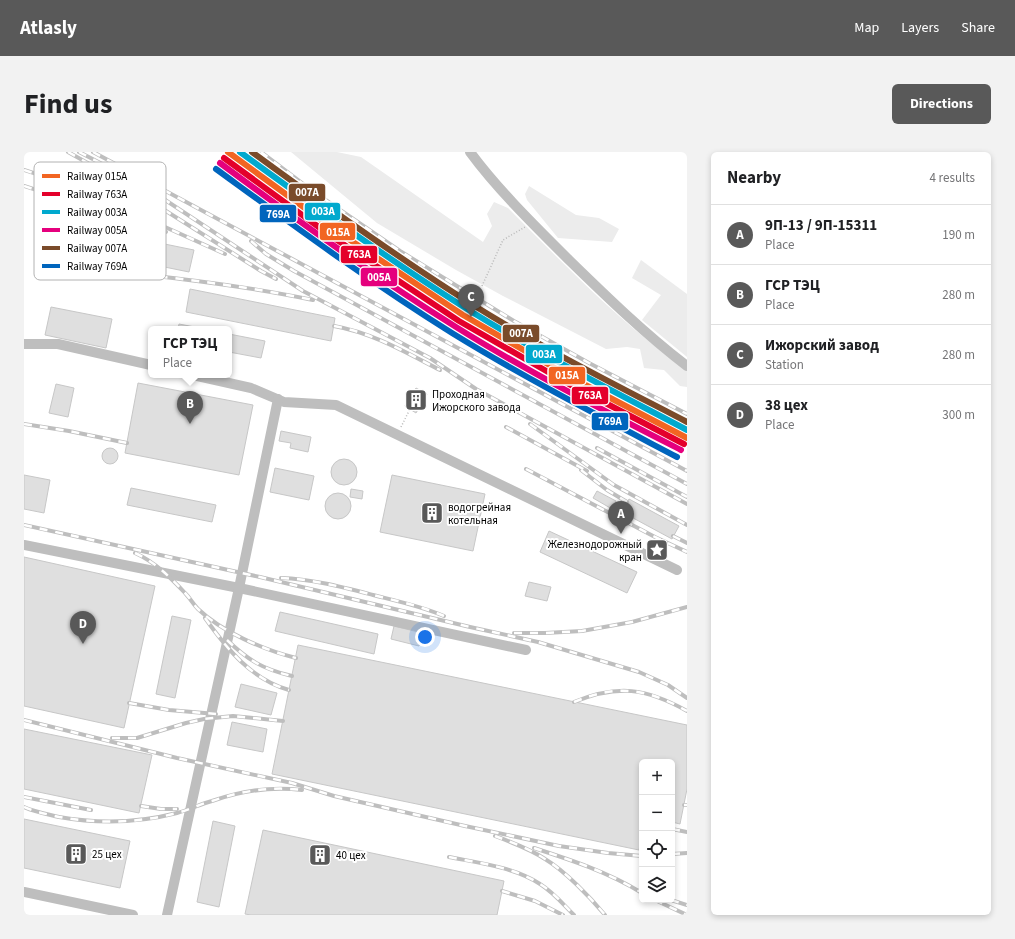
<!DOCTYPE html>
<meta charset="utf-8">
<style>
:root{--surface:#fff;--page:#f2f2f2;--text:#202124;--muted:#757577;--line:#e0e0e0;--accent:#595959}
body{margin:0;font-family:"Source Sans 3",sans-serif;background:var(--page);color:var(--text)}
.controls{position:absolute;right:12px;bottom:12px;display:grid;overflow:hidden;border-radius:6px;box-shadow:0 2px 6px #0003}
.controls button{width:36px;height:36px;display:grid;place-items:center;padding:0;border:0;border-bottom:1px solid var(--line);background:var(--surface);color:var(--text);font:20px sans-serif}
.you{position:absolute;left:401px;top:485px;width:14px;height:14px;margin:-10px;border:3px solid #fff;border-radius:50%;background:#1a73e8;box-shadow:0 0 0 6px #1a73e833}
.badge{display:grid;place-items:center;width:26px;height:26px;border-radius:50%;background:var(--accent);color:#fff;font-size:13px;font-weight:700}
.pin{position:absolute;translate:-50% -33px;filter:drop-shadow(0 1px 2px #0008)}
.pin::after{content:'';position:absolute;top:21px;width:14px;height:12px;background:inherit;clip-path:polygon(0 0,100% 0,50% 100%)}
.popup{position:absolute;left:124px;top:174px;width:84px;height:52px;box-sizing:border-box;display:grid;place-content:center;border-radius:6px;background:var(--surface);filter:drop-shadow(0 1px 3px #0005);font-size:13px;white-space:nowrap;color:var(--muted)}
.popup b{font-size:15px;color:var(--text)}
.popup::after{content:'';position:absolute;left:50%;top:100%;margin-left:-8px;border:8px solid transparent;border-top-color:var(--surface)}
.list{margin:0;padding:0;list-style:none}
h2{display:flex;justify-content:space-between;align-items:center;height:52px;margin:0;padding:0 16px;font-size:17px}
h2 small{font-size:13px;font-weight:400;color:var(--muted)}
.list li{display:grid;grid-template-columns:26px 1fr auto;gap:12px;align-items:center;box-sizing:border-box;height:60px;padding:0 16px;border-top:1px solid var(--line)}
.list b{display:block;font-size:15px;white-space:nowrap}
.list p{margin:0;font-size:13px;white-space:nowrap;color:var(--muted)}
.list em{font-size:13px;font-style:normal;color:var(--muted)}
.icon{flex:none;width:22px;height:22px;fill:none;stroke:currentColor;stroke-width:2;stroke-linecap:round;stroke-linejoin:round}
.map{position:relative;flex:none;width:663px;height:763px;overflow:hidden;border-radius:6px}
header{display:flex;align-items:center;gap:24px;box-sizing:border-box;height:56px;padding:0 20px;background:var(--accent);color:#fff}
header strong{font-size:19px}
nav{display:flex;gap:22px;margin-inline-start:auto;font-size:14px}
.intro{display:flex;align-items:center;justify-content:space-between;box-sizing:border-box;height:96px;padding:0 24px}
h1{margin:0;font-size:28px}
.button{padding:10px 18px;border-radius:6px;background:var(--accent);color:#fff;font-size:14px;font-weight:700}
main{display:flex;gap:24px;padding:0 24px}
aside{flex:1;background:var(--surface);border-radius:6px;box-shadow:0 2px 6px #0003}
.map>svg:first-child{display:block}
.green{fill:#ececec}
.building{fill:#dfdfdf;stroke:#c7c7c7}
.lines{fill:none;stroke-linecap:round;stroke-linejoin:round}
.path{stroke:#b9b9b9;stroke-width:1.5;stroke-dasharray:1 2;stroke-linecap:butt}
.minor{stroke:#bebebe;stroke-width:10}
.rail-casing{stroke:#bebebe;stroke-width:4}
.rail{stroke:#fff;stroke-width:2.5;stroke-dasharray:8;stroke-linecap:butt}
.rail-1-casing{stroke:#fff;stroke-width:9}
.rail-2-casing{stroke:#fff;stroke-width:9}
.rail-3-casing{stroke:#fff;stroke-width:9}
.rail-4-casing{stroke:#fff;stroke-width:9}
.rail-5-casing{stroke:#fff;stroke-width:9}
.rail-6-casing{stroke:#fff;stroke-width:9}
.rail-1{stroke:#f26522;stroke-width:6}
.rail-2{stroke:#e4002b;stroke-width:6}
.rail-3{stroke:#00a9ce;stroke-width:6}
.rail-4{stroke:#e5007d;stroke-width:6}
.rail-5{stroke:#7a4b2a;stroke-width:6}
.rail-6{stroke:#0065bd;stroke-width:6}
.labels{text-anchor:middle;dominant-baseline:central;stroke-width:4;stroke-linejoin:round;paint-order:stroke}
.poi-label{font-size:11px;fill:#000;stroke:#fff;text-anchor:start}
.key{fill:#fff;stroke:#b2b2b2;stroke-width:1}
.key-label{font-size:11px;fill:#000}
.line-badge{stroke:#fff;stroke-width:1.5}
.badge-label{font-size:11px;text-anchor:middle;font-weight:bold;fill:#fff}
</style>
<header>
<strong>Atlasly</strong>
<nav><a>Map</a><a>Layers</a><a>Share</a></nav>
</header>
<div class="intro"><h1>Find us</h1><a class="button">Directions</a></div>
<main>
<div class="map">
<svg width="663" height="763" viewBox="0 0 663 763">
<rect width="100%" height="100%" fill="#fff"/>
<g class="green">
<path d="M267 0H313L337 5 459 90 468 74 463 62 470 50 484 56C541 113 597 172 663 218V235L656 234 640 218 620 216 616 197 603 195 582 197 479 144 432 118 353 71Z"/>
<path d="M505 34 552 63 575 66 595 77 588 90 534 86 503 48 501 42Z"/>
<path d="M617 108 663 142V205L618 168 637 143 608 126Z"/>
</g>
<g class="building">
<path d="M126 89 170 98 165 120 121 111Z"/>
<path d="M166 137 311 166 307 189 162 160Z"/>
<path d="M455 154 465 159 463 162 453 157Z"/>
<path d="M27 155 88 167 82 196 21 183Z"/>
<path d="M415 158 426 166 424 169 413 162Z"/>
<path d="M155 172 181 177H154Z"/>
<path d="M205 182 241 189 237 206 205 200Z"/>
<path d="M114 231 229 253 215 323 101 301Z"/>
<path d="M32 232 50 236 44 265 25 261Z"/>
<path d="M392 236 403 242 392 261 381 254Z"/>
<path d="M257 279 287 285 284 300 266 296 267 291 255 289Z"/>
<circle cx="86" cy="304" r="8"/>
<circle cx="320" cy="320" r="13"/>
<path d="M251 316 290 324 285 348 246 340Z"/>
<path d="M0 323 26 328 20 361 0 357Z"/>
<path d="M368 323 461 342 449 399 356 380Z"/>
<path d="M107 336 192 353 188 370 103 353Z"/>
<path d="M327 337 339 339 338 347 326 345Z"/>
<path d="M573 339 592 349 588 357 569 346Z"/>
<circle cx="314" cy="354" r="13"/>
<path d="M605 347 655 374 648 387 598 360Z"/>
<path d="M525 379 613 420 603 441 516 400Z"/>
<path d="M0 405 131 434 100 576 0 554Z"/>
<path d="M505 430 527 435 523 449 501 444Z"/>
<path d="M256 460 354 482 350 502 251 479Z"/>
<path d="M148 464 167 468 151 546 132 542Z"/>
<path d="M370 474 398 481 395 494 367 487Z"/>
<path d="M274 493 663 573V637L656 672 648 670V610H618V681L615 698 248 622Z"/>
<path d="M217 532 253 541 247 563 211 555Z"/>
<path d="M208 570 243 577 239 600 203 593Z"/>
<path d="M0 577 128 603 115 661 0 637Z"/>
<path d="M0 667 106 689 96 736 0 716Z"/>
<path d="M189 669 211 674 195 755 173 750Z"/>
<path d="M239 678 480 729 473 763H227L221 762Z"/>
</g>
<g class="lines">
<g class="path">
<path d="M227 25 308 83 414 152 411 158 414 160"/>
<path d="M458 134 479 88 501 75"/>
<path d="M520 192 468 162 465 167 574 230 663 276"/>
<path d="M377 275 386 257"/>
</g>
<g class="minor">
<path d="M446 0C474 38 512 75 545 108 583 145 621 182 663 214"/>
<path d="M0 192H34L127 213"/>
<path d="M169 223 227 236 260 250 312 253 653 418"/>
<path d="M0 393 215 436 502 498"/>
<path d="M0 740 109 763"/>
<path d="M143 763 215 436 254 247"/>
</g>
<g class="rail-casing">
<g id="rail">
<path d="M44 0 85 23 237 119 252 127"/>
<path d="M55 0 117 32 279 139 406 206 452 237 663 352"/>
<path d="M69 0 663 319"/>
<path d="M237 0 290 40 376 99 490 169 565 211 663 262"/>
<path d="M0 18 50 34 201 102"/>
<path d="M0 34 142 80"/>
<path d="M227 89 242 102 270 119 663 332"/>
<path d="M56 116C134 124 212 132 289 148"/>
<path d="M310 174C349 181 381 200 416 218"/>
<path d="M0 272 45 279 103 291"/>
<path d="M506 272 590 333 663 373"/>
<path d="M482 275 563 319"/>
<path d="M573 296 663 345"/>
<path d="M502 317 631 385 663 400"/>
<path d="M557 318 583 338 603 350"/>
<path d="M0 373 236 425 446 475 514 490 615 520 644 533 663 546"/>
<path d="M649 384 663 391"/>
<path d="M111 401C131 410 146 425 161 441 166 446 169 452 174 457 198 480 240 498 272 506"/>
<path d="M257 426C288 427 318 435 349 443 373 449 397 454 420 464"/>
<path d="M181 466C203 497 227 527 265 538"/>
<path d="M490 481H521L558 479 608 470 663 455"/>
<path d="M203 488C224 508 238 517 268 524"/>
<path d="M550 550C594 532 622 536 663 559"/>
<path d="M105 551 145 558 192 562"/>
<path d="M0 568 153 606 268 631 310 644 441 674 535 694 584 701 618 704"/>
<path d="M88 586H113L162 571 180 567 209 564 259 569"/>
<path d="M0 645 67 658"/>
<path d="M660 653H663"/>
<path d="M117 654 137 657H153"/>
<path d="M0 655C11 660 23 662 35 665 75 672 114 671 153 661 165 658 176 652 188 649 217 639 247 634 278 638"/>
<path d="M648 677 663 680"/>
<path d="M471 684C487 690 506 697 521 707 541 719 566 745 581 763"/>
<path d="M510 696C547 708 584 720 618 741"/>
<path d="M648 702 663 701"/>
<path d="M425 705C455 711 490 715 516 732 529 740 539 752 550 763"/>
<path d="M478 739 511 749 539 763"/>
<path d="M631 748 663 763"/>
<path d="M647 748 663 753"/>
</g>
</g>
<use href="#rail" class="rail"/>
<g class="rail-1-casing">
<path id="rail-1" d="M204 0 311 78 439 163 548 226 663 286"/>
</g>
<g class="rail-2-casing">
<path id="rail-2" d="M200 6 307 84 435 169 545 232 660 292"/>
</g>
<g class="rail-3-casing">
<path id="rail-3" d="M216 0C290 54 365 108 443 157 514 201 589 239 663 278"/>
</g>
<g class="rail-4-casing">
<path id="rail-4" d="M196 11C273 68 350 124 432 175 504 220 581 259 657 298"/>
</g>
<g class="rail-5-casing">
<path id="rail-5" d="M228 0C299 52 371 104 446 151 516 195 590 232 663 270"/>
</g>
<g class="rail-6-casing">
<path id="rail-6" d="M192 17C269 73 346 130 428 181 501 226 577 265 653 305"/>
</g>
<use href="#rail-1" class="rail-1"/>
<use href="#rail-2" class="rail-2"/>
<use href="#rail-3" class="rail-3"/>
<use href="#rail-4" class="rail-4"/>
<use href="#rail-5" class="rail-5"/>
<use href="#rail-6" class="rail-6"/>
</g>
<defs>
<g id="building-square" transform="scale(1.15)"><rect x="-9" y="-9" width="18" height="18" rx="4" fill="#595959" stroke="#fff"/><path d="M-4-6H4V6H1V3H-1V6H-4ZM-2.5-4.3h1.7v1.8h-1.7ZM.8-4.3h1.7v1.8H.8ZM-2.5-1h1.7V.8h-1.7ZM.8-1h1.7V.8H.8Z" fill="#fff"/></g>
<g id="sight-square" transform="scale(1.15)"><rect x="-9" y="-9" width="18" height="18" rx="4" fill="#595959" stroke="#fff"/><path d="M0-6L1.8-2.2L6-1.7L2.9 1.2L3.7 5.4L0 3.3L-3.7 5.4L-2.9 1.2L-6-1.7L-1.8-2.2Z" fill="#fff"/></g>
</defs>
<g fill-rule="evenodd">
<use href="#building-square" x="392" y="248"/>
<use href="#building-square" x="408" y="361"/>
<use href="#sight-square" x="633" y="398"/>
<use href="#building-square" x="52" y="702"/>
<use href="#building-square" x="296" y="703"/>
</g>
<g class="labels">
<g class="poi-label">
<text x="408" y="242">Проходная<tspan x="408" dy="13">Ижорского завода</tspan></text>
<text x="424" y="355">водогрейная<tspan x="424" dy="13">котельная</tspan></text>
<text x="618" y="392" text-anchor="end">Железнодорожный<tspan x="618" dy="13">кран</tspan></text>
<text x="68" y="702">25 цех</text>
<text x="312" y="703">40 цех</text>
</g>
</g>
<rect x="10" y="10" width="132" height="118" rx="6" class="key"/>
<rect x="18" y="22" width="18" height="4" fill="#f26522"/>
<rect x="18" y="40" width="18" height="4" fill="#e4002b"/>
<rect x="18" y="58" width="18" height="4" fill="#00a9ce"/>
<rect x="18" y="76" width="18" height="4" fill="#e5007d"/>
<rect x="18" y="94" width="18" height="4" fill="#7a4b2a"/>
<rect x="18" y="112" width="18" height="4" fill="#0065bd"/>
<g class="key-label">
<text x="43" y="28">Railway 015А</text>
<text x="43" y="46">Railway 763А</text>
<text x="43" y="64">Railway 003А</text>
<text x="43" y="82">Railway 005А</text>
<text x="43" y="100">Railway 007А</text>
<text x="43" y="118">Railway 769А</text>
</g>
<g class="line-badge">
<rect x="264" y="31" width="38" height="19" rx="4" fill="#7a4b2a"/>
<rect x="280" y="50" width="37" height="19" rx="4" fill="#00a9ce"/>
<rect x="235" y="52" width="38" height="19" rx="4" fill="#0065bd"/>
<rect x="295" y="70" width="37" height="19" rx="4" fill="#f26522"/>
<rect x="316" y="93" width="38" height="19" rx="4" fill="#e4002b"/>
<rect x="336" y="115" width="38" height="20" rx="4" fill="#e5007d"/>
<rect x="478" y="172" width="38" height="19" rx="4" fill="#7a4b2a"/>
<rect x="501" y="192" width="38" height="20" rx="4" fill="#00a9ce"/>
<rect x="524" y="214" width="38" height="19" rx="4" fill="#f26522"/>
<rect x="547" y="234" width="38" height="19" rx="4" fill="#e4002b"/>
<rect x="567" y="260" width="38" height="19" rx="4" fill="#0065bd"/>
</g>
<g class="badge-label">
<text x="283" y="44">007А</text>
<text x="299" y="63">003А</text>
<text x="254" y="66">769А</text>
<text x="314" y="84">015А</text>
<text x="335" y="106">763А</text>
<text x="355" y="129">005А</text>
<text x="497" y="185">007А</text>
<text x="520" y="206">003А</text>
<text x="543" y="227">015А</text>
<text x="566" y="247">763А</text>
<text x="586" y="273">769А</text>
</g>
</svg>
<div class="controls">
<button>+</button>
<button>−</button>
<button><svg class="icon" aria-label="locate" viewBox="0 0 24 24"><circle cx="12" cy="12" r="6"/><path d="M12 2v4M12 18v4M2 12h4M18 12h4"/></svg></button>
<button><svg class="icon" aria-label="layers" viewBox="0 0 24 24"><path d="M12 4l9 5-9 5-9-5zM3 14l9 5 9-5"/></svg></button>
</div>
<div class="you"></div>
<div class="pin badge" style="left:597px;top:382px">A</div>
<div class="pin badge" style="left:166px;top:272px">B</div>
<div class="popup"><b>ГСР ТЭЦ</b>Place</div>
<div class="pin badge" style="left:447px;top:165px">C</div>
<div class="pin badge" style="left:59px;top:492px">D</div>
</div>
<aside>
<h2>Nearby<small>4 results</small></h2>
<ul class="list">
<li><span class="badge">A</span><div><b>9П-13 / 9П-15311</b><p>Place</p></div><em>190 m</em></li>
<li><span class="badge">B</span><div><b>ГСР ТЭЦ</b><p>Place</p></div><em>280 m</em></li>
<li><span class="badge">C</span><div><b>Ижорский завод</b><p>Station</p></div><em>280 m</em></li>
<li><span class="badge">D</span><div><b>38 цех</b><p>Place</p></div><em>300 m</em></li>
</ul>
</aside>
</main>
